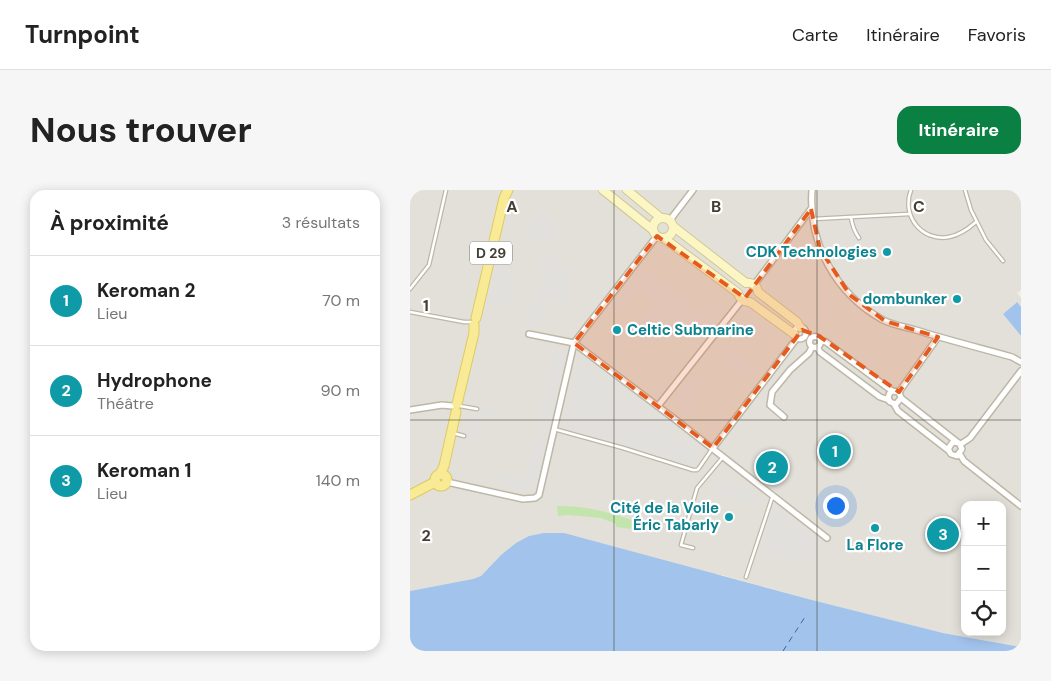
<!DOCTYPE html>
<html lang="fr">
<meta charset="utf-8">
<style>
:root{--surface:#fff;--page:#f6f6f6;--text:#222;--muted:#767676;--line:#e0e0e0;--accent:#0b8043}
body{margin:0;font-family:"DM Sans",sans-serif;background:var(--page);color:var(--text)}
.controls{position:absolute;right:15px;bottom:15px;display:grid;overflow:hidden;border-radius:10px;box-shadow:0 2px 12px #0003}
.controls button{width:45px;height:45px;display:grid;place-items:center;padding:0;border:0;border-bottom:1px solid var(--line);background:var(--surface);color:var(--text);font:25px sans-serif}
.you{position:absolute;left:425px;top:315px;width:18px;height:18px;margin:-12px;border:4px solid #fff;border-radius:50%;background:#1a73e8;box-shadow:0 0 0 8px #1a73e833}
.badge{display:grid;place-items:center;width:32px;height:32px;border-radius:50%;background:var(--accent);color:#fff;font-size:16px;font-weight:700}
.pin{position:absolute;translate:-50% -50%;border:2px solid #fff;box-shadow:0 1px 5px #0006}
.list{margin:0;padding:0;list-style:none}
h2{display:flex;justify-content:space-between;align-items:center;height:65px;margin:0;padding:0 20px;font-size:21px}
h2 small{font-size:16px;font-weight:400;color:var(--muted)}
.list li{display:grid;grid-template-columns:32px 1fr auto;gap:15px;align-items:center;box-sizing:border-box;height:90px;padding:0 20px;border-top:1px solid var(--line)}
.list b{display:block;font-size:19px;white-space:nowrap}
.list p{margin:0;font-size:16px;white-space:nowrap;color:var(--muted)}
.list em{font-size:16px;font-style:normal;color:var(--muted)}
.icon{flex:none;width:28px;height:28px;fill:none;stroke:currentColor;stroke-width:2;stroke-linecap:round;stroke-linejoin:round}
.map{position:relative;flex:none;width:611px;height:461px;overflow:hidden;border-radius:15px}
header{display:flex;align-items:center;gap:30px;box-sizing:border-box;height:70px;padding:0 25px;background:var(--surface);border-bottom:1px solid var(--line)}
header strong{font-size:24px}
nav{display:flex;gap:28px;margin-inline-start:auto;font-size:18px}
.intro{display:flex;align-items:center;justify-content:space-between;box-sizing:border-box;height:120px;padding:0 30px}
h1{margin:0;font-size:35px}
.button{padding:12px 22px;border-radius:15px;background:var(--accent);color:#fff;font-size:18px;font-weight:700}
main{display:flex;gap:30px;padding:0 30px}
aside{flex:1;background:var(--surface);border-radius:15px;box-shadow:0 2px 12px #0003}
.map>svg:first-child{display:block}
.industrial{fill:#e3e0d9;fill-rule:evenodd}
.green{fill:#c4e4ae}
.parking{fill:#e2e0dc}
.water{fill:#a2c3ec}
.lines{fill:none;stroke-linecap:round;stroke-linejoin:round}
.ferry{stroke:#3466a9;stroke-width:1;stroke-dasharray:6 5;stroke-linecap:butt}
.lane-casing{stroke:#bcb8a7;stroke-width:5}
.street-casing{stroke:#bcb8a7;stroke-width:8}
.secondary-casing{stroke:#cfc896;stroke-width:10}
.primary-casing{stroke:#ddca66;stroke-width:11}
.lane{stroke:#fff;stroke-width:2.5}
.street{stroke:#fff;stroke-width:5}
.secondary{stroke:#fcf6c4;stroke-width:8}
.primary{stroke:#f9eb95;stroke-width:9}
.marked{fill:#e65a1e;fill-opacity:0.2;stroke:#e65a1e;stroke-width:4;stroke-dasharray:10 6;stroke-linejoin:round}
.grid{fill:none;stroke:#433f34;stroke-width:1;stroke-opacity:0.55}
.culture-dot{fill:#0f9aa8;stroke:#fff;stroke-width:2}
.labels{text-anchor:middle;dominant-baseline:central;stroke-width:4.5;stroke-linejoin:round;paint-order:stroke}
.shield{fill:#fff;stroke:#7b7971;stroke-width:1}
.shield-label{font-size:14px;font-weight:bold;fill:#433f34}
.culture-label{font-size:15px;font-weight:bold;fill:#0d838f;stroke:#fff;text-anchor:end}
.grid-label{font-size:16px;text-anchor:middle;font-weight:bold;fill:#433f34;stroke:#fff;stroke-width:4.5;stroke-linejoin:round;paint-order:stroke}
</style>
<header>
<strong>Turnpoint</strong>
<nav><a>Carte</a><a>Itinéraire</a><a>Favoris</a></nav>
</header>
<div class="intro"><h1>Nous trouver</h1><a class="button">Itinéraire</a></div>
<main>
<aside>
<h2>À proximité<small>3 résultats</small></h2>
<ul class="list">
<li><span class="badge" style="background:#0f9aa8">1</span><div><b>Keroman 2</b><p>Lieu</p></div><em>70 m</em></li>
<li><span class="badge" style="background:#0f9aa8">2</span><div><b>Hydrophone</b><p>Théâtre</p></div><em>90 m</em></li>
<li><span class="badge" style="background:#0f9aa8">3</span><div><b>Keroman 1</b><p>Lieu</p></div><em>140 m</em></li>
</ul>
</aside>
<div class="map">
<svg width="611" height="461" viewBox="0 0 611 461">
<rect width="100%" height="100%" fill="#f1efe4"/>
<path class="industrial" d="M0 0H611V100L607 103 611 108V117L606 112 593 124 611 146V457L533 443 402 410 312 385 91 365 71 386 64 389 0 401ZM555 315H592V442H555Z"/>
<path class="green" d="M147 316C176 316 195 321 222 330L224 334 222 339 206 337V334L191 328 159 325 148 326Z"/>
<g class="parking">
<path d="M131 21 151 37 138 54 118 50 122 30Z"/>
<path d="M463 28V35H450L451 40 456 46 446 55 442 51 439 44 435 29Z"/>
<path d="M135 62 160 81 154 90 162 96 157 103 159 105 152 114 142 107 136 114 133 132 129 137H128L125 139 115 137 124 99 133 101 131 98 138 88 129 79 132 66Z"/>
<path d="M86 73 99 77 98 79 101 84 105 85 98 116 77 111Z"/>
<path d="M231 78 266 105 271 106 282 115 290 119 305 131 292 147 265 127 243 156 225 142 229 137 224 133 233 122 235 123 240 115 239 114 243 109 230 99 211 123 202 116Z"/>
<path d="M315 154 347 178 339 189 317 172 319 168 309 161Z"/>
<path d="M145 158 157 161 139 243 126 240Z"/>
<path d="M177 166 289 252 285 257 173 171Z"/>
<path d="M169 173 287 263 283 278 154 239Z"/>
<path d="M281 188 293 198 284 210 287 212 274 230 266 224 272 216 264 210Z"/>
<path d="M64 216 84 220 82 230 72 228 67 250 61 249 59 256 53 255 58 226H62Z"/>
<path d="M124 248 137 251 128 293 124 292 122 297 120 298H116L115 302 90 296V292L84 290 86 284 115 289Z"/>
<path d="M352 279 364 290 355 296 343 286Z"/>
<path d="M308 291 331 297H338L351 308 349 316 305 302Z"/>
<path d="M363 314 413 353 409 367 400 364 396 376 349 361Z"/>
</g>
<g class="water">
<path d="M607 112 611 117V146L593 124Z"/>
<path d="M134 343H154L402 410 533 443 611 457V461H0V401L63 389 71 386 91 365 106 353 119 346Z"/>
</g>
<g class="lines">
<path class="ferry" d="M373 461 395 427 398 425"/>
<g class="lane-casing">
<g id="lane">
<path d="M501 0C491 26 512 52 539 47 550 45 558 39 566 32"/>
<path d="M555 0 561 20 576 50 593 71"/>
<path d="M441 27 499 24"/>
<path d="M404 29 441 27C442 35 444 41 449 48"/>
<path d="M0 99 19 75 36 0"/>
<path d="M0 122 54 132H61"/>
<path d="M50 216 67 219"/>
<path d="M144 239 213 258 283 280H287L289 278 302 259"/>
<path d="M43 243 54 246"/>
<path d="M283 358 271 355 287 298 313 267"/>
<path d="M336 387 363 305"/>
</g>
</g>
<g class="street-casing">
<g id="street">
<path d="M402 0C398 54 426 104 473 130 483 135 496 137 506 140 538 150 570 158 602 167L611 172"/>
<path d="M260 30 283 0"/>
<path d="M344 95 401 19"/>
<circle cx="390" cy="143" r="6"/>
<path d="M119 144 164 153 262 227 417 348"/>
<circle cx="405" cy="152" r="5.5"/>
<path d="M411 151 416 152 482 201 489 202 491 208 486 214 480 212C477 208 478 204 482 201"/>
<path d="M407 157 410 162 470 207 479 210"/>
<path d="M489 202 528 147"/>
<path d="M491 208 547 252"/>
<path d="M484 214 488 221 538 260"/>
<path d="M248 216 332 110"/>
<path d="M0 220 32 215 42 216"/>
<path d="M374 227 360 215 362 202 380 180 399 163 402 157"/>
<path d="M543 252 549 253 552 259 547 266 541 264C537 259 539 257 543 252Z"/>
<path d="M551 254 560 248 611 181"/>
<path d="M303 258 387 148"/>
<path d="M549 263 554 271 611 316"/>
<path d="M37 292 113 309 125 308 129 305 164 153 247 46"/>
</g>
</g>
<g class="secondary-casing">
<g id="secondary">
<path d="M193 0 243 40"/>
<path d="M217 0 251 28"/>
<circle cx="253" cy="38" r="10"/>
<path d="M264 37 336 93C343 92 347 96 348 102L387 132 390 137"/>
<path d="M255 49 328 103C330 110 334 112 340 112L384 144"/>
</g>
</g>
<g class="primary-casing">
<g id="primary">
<path d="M66 128 94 8 98 0"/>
<path d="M47 214 64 143V135"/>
<path d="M30 284 34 276 46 222"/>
<circle cx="31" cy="290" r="6"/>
<path d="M0 305 25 292"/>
</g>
</g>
<use href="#lane" class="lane"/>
<use href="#street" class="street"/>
<use href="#secondary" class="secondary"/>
<use href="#primary" class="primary"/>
</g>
<path class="marked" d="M401 19 410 59 440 105 475 131 528 147 489 202 409 146 392 140 303 258 164 153 247 46 335 108Z"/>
<path class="grid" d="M204 0V461M407 0V461M0 230H611"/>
<g class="culture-dot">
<circle cx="477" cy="62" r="5"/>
<circle cx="547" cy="109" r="5"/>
<circle cx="207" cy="140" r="5"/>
<circle cx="319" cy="327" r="5"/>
<circle cx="465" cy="338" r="5"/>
</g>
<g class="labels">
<rect class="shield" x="60" y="51.5" width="42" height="23" rx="4"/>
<g class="shield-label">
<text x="81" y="63">D 29</text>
</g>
<g class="culture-label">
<text x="467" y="62">CDK Technologies</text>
<text x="537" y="109">dombunker</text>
<text x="217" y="140" text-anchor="start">Celtic Submarine</text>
<text x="309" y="318">Cité de la Voile<tspan x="309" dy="17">Éric Tabarly</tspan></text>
<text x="465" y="355" text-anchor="middle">La Flore</text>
</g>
</g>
<g class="grid-label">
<text x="102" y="22">A</text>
<text x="306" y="22">B</text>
<text x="509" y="22">C</text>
<text x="16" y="121">1</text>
<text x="16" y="351">2</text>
</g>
</svg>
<div class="controls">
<button>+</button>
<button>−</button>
<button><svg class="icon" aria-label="locate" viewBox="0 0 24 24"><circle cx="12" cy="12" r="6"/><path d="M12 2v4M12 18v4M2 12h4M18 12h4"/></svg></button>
</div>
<div class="you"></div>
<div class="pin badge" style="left:425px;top:261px;background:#0f9aa8">1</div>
<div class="pin badge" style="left:362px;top:277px;background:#0f9aa8">2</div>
<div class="pin badge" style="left:533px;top:344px;background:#0f9aa8">3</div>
</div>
</main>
